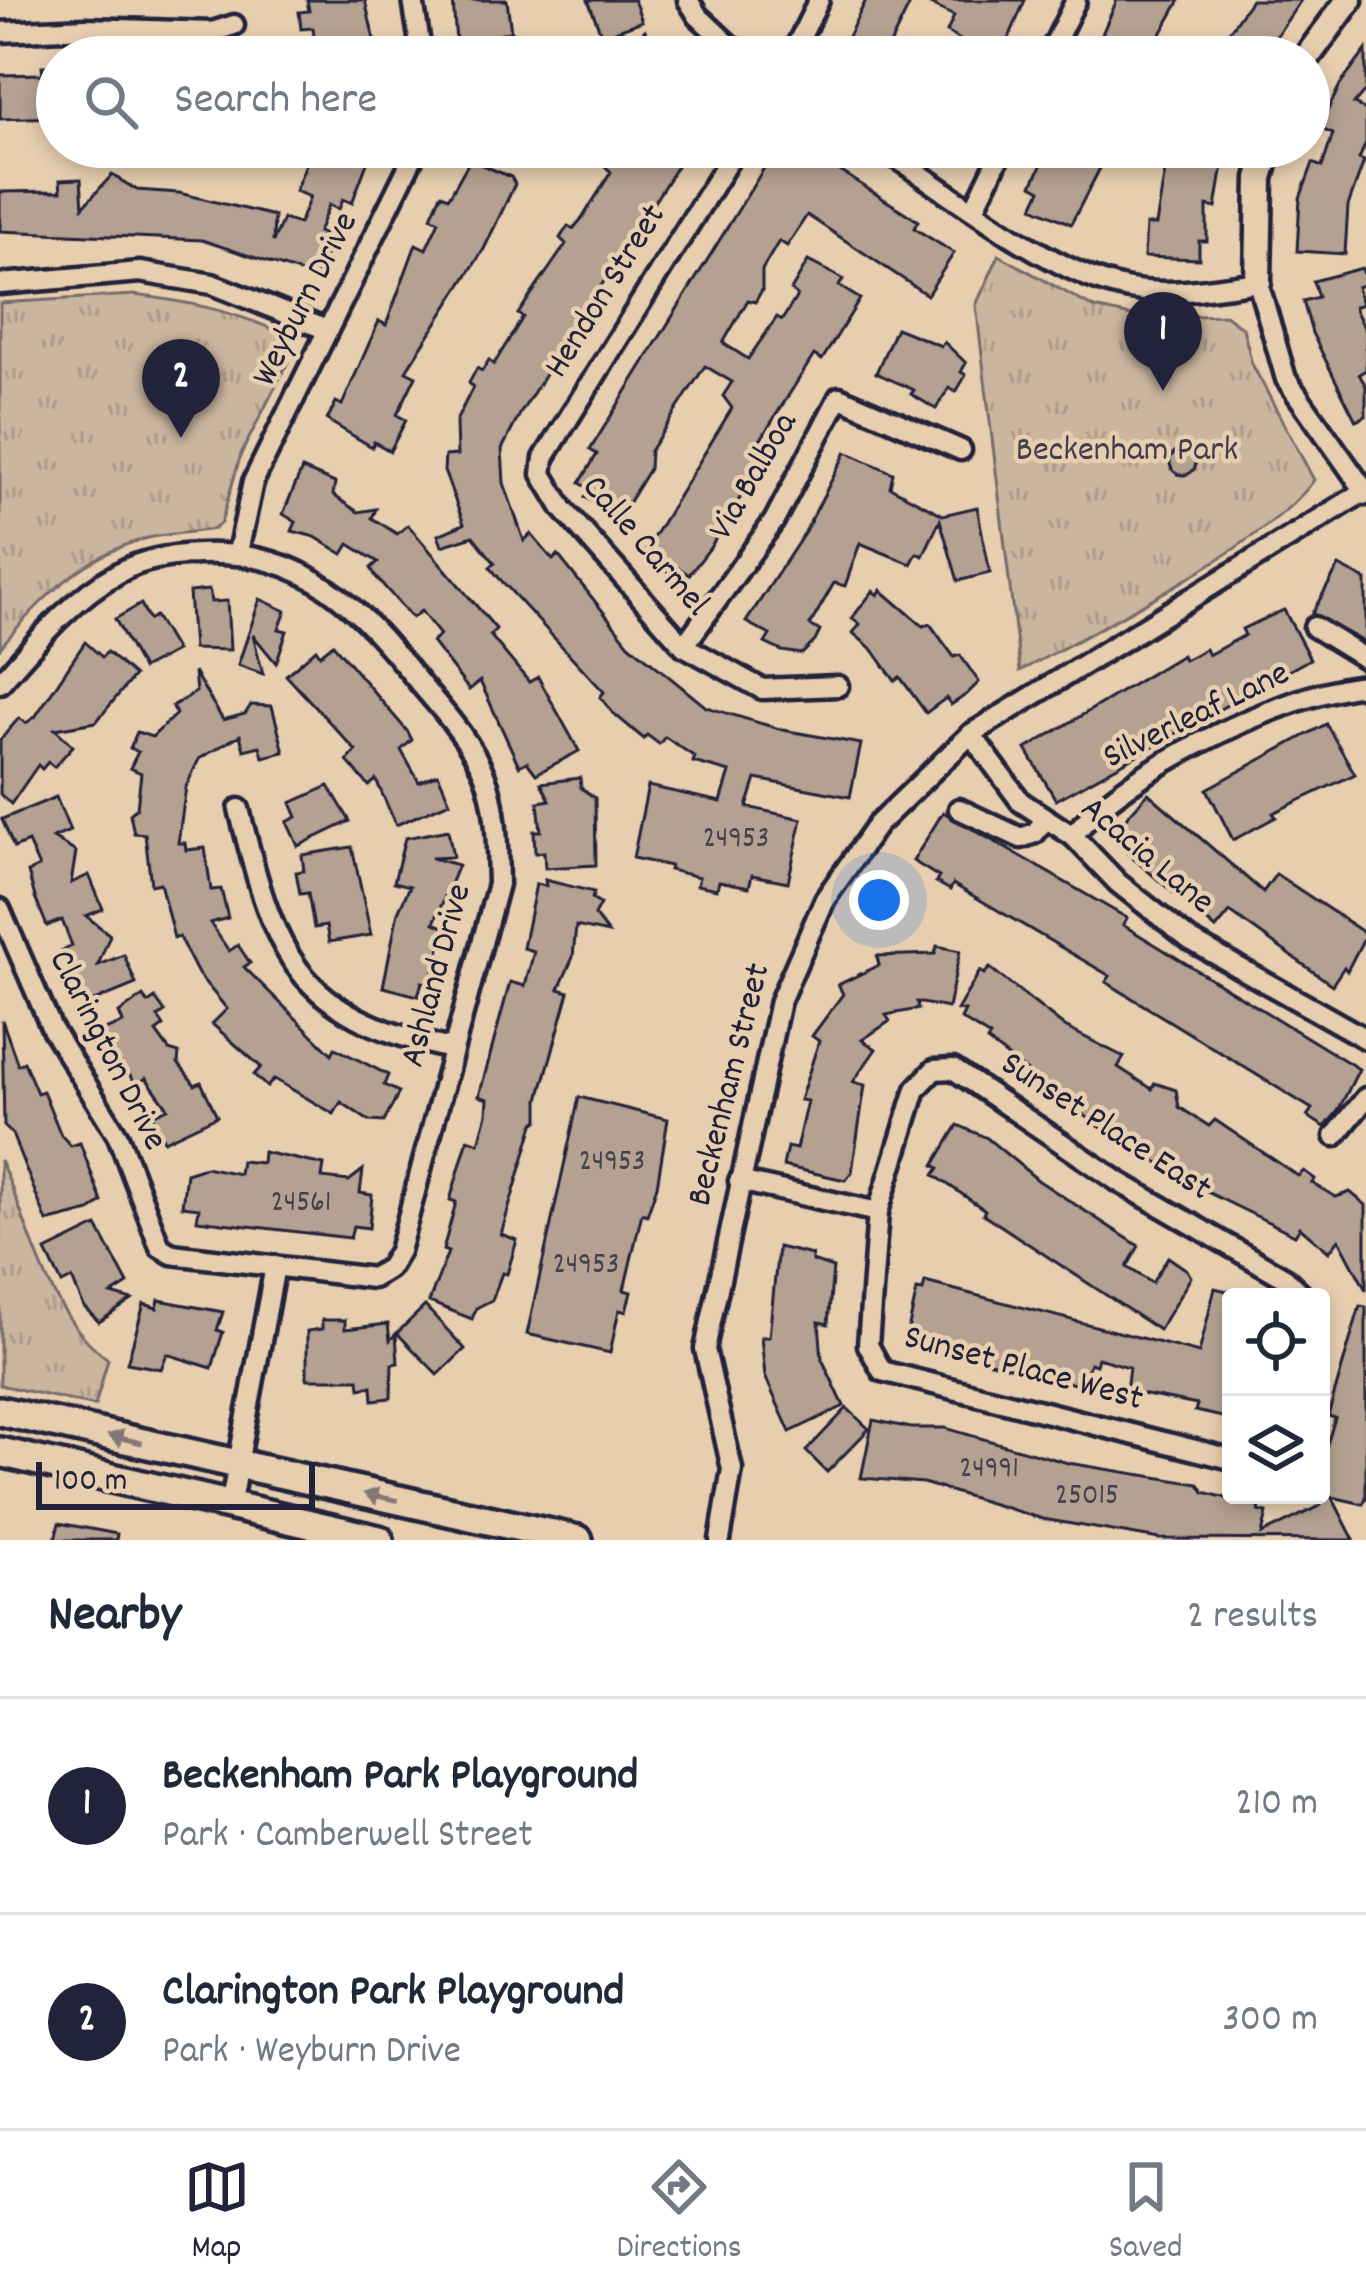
<!DOCTYPE html>
<meta charset="utf-8">
<style>
:root{--surface:#fff;--page:#f6f6f7;--text:#1f2937;--muted:#747a83;--line:#e0e1e3;--accent:#22223b}
body{margin:0;font-family:Dekko,sans-serif;background:var(--page);color:var(--text)}
.controls{position:absolute;right:36px;bottom:36px;display:grid;overflow:hidden;border-radius:12px;box-shadow:0 6px 18px #0003}
.controls button{width:108px;height:108px;display:grid;place-items:center;padding:0;border:0;border-bottom:3px solid var(--line);background:var(--surface);color:var(--text);font:60px sans-serif}
.scale{position:absolute;left:36px;bottom:30px;width:279px;box-sizing:border-box;padding-left:12px;border:6px solid #22223b;border-top:0;font-size:33px;line-height:42px;white-space:nowrap;color:#22223b;-webkit-text-stroke:9px #e7ceaf;paint-order:stroke}
.you{position:absolute;left:879px;top:900px;width:42px;height:42px;margin:-30px;border:9px solid #fff;border-radius:50%;background:#1a73e8;box-shadow:0 0 0 18px #1a73e833}
.badge{display:grid;place-items:center;width:78px;height:78px;border-radius:50%;background:var(--accent);color:#fff;font-size:39px;font-weight:700}
.pin{position:absolute;translate:-50% -99px;filter:drop-shadow(0 3px 6px #0008)}
.pin::after{content:'';position:absolute;top:63px;width:42px;height:36px;background:inherit;clip-path:polygon(0 0,100% 0,50% 100%)}
.list{margin:0;padding:0;list-style:none}
h2{display:flex;justify-content:space-between;align-items:center;height:156px;margin:0;padding:0 48px;font-size:51px}
h2 small{font-size:39px;font-weight:400;color:var(--muted)}
.list li{display:grid;grid-template-columns:78px 1fr auto;gap:36px;align-items:center;box-sizing:border-box;height:216px;padding:0 48px;border-top:3px solid var(--line)}
.list b{display:block;font-size:45px;white-space:nowrap}
.list p{margin:0;font-size:39px;white-space:nowrap;color:var(--muted)}
.list em{font-size:39px;font-style:normal;color:var(--muted)}
.icon{flex:none;width:66px;height:66px;fill:none;stroke:currentColor;stroke-width:2;stroke-linecap:round;stroke-linejoin:round}
.map{position:relative;flex:none;width:1366px;height:1540px;overflow:hidden}
.search{position:absolute;background:var(--surface);box-shadow:0 6px 18px #0003;left:36px;right:36px;top:36px;height:132px;display:flex;align-items:center;gap:30px;box-sizing:border-box;padding:0 42px;border-radius:66px;color:var(--muted);font-size:45px}
.sheet{height:588px;background:var(--surface)}
nav{display:flex;justify-content:space-around;align-items:center;box-sizing:border-box;height:168px;border-top:3px solid var(--line);background:var(--surface);font-size:33px;color:var(--muted)}
nav a{display:grid;justify-items:center;gap:6px}
nav .on{color:var(--accent)}
.map>svg:first-child{display:block}
.park{fill:url(#park-tufts);stroke:#766c6c;stroke-width:3}
.building{fill:#b4a191;stroke:#22223b;stroke-width:3}
.lines{fill:none;stroke-linecap:round;stroke-linejoin:round}
.minor-casing{stroke:#22223b;stroke-width:27}
.tertiary-casing{stroke:#22223b;stroke-width:33}
.secondary-casing{stroke:#22223b;stroke-width:36}
.minor{stroke:#e7ceaf;stroke-width:18}
.tertiary{stroke:#e7ceaf;stroke-width:24}
.secondary{stroke:#e7ceaf;stroke-width:27}
.oneway{fill:#847875}
.labels{text-anchor:middle;dominant-baseline:central;stroke-width:9;stroke-linejoin:round;paint-order:stroke}
.number-label{font-size:30px;fill:#464250}
.street-label{font-size:36px;fill:#22223b;stroke:#e7ceaf}
.park-label{font-size:36px;fill:#443f4f;stroke:#e7ceaf}
</style>
<div class="map">
<svg width="1366" height="1540" viewBox="0 0 1366 1540">
<defs>
<pattern id="park-tufts" width="24" height="20" patternUnits="userSpaceOnUse" patternTransform="scale(3)"><rect width="24" height="20" fill="#cab59e"/><path d="M3 7l-1-3M5 7V3M7 7l1-3M15 17l-1-3M17 17v-4M19 17l1-3" fill="none" stroke="#ad9b89"/></pattern>
</defs>
<rect width="100%" height="100%" fill="#e7ceaf"/>
<filter id="ink" filterUnits="userSpaceOnUse"><feTurbulence type="fractalNoise" baseFrequency=".00833" numOctaves="2"/><feDisplacementMap in="SourceGraphic" scale="24" xChannelSelector="R" yChannelSelector="G"/><feConvolveMatrix kernelMatrix="1 2 1 2 8 2 1 2 1" color-interpolation-filters="sRGB"/></filter>
<g filter="url(#ink)">
<g class="park">
<path d="M999 255 1094 308 1141 318 1225 315 1243 328 1252 364 1314 480C1271 542 1092 632 1020 671L976 305Z"/>
<path d="M134 295C185 301 235 311 283 334L289 360 241 454 221 523 214 529C192 533 170 533 148 538 86 553 39 600 0 648V303Z"/>
<path d="M0 1160C32 1228 44 1312 108 1359L95 1406 0 1385Z"/>
</g>
<g class="building">
<path d="M307 0H365L378 57 316 54 313 28 301 29 299 12 309 11Z"/>
<path d="M453 0H507L511 32 502 33 504 48 462 54 461 43H456Z"/>
<path d="M588 0H634L642 21 602 36Z"/>
<path d="M866 0H912L884 57H838Z"/>
<path d="M922 0H1025L1001 57H952L960 40 947 32 954 16Z"/>
<path d="M1117 0H1180L1148 57H1092Z"/>
<path d="M1251 0H1301L1262 57H1211Z"/>
<path d="M645 30 651 46 659 39 676 57H618Z"/>
<path d="M1366 50V90L1354 104 1366 110V143L1359 159 1364 161 1348 206 1345 254 1297 251 1300 198 1313 163 1322 167 1333 134 1319 128 1340 85Z"/>
<path d="M42 66H57V117L0 119V75L43 74Z"/>
<path d="M321 147H373L352 203 343 199 339 209 329 205 318 232 332 238 316 278 202 240 0 231V192L61 191 60 180 81 179 83 207 112 175 137 190 179 193 274 216 273 242 283 219 299 224 310 197 295 191 308 159 318 163Z"/>
<path d="M616 147H689L520 414 502 449 504 483 524 541 531 534 553 560 558 555 629 644 706 707 783 730 861 744 850 797 756 779 747 807 802 819 788 882 752 875 749 887 719 881 717 889 697 885 699 877 669 870 670 866 633 858 648 786 721 802 730 772 693 762 695 757 665 737 659 744 647 735 644 739 613 713 600 697 604 692 499 578 490 567 495 563 473 536 442 546 438 535 464 524 444 471 445 456 457 455 456 421 473 387 469 383 477 368 482 371 489 360 494 364 523 317 518 314 566 244 560 238 568 226 573 229 583 217 611 172 605 166Z"/>
<path d="M777 147H815L826 154 823 160 918 221 914 228 954 253 927 295 807 215 787 246 779 241 762 270V290L755 302 748 300 723 343 748 359 777 317 782 320 797 296 791 290 808 261 843 279 839 286 860 299 822 360 814 355 761 439 772 445 710 548 689 575 679 568 674 575 646 558 645 551 732 408 723 396 732 382 705 366 650 451 649 469 622 513 617 510 614 515 585 497 590 489 580 483 597 454 590 450Z"/>
<path d="M1050 147H1111L1071 224 1033 207 1041 190 1032 185Z"/>
<path d="M1169 147H1226L1216 208 1207 206V241H1199V259L1144 257 1146 225H1156Z"/>
<path d="M470 160 511 177 515 184 484 249 406 371 416 376 397 415 406 420 390 451 374 442 372 447 327 420 336 402 342 405 379 321 386 325 416 244 426 249 439 221 431 217 441 194 449 197Z"/>
<path d="M1362 268 1366 284 1357 287 1362 304 1354 307 1366 331V370L1359 374 1366 386V416L1356 421 1312 333 1303 301 1318 297 1313 281Z"/>
<path d="M896 328 941 346 944 342 966 363 961 372 966 375 956 392 949 388 936 409 911 394 914 390 876 373Z"/>
<circle cx="1183" cy="462" r="13"/>
<path d="M846 452 893 473 890 487 943 515 977 507 990 573 958 581 940 520 923 556 917 553 911 564 860 543 845 586 834 583 810 625 820 631 815 641 802 654 782 651 765 643 770 635 746 622 805 532Z"/>
<path d="M302 469 335 483 333 495 358 512 376 509 372 518 397 534 408 525 496 629 490 635 529 682 538 677 579 751 536 774 527 762 519 766 480 681 469 690 432 642 440 635 421 611 412 618 376 577 371 568 378 562 349 544 343 554 315 537 292 531 296 522 283 514Z"/>
<path d="M1339 566 1366 580V643L1312 613Z"/>
<path d="M209 590 211 602 227 601 230 650 193 649 189 592Z"/>
<path d="M881 590 923 626 930 624 954 657 960 655 979 682 967 694 951 705 946 698 926 713 900 677 895 681 873 650 853 633 860 624 852 618 873 591 878 595Z"/>
<path d="M260 599 286 611 279 629 287 631 276 663 253 635 263 674 238 665Z"/>
<path d="M141 604 149 620 155 616 176 651 142 669 115 619Z"/>
<path d="M1284 610 1310 659 1056 800 1026 749 1182 655 1184 660 1205 649 1208 655 1245 635 1242 629Z"/>
<path d="M85 642 102 657 107 652 134 676 96 722 55 729 73 746 54 767 48 762 42 769 38 765 11 804 0 794V740L19 718 26 723 35 717Z"/>
<path d="M333 644 408 732 412 740 401 750 419 782 438 774 450 802 396 825 376 780 369 786 347 761 356 751 286 675 316 649 320 655Z"/>
<path d="M194 672 223 720 245 714 251 705 272 706 284 752 263 757 260 746 244 750 240 735 199 759 186 787 178 843H185L186 850 205 848 211 890 221 889 228 918 210 923 229 951 238 945 250 963 244 967 332 1054 335 1048 388 1075 384 1085 399 1092 384 1122 369 1121 341 1102 334 1114 274 1079 267 1087 254 1075 261 1067 212 1024 227 1009 198 974 179 937 174 938 160 883 151 885 145 834 134 833 130 814 137 808 141 773 130 768 138 752 130 748 137 732 152 737 176 714 172 706 196 692Z"/>
<path d="M1326 724 1355 774 1273 813 1276 817 1233 840 1207 789Z"/>
<path d="M580 778 581 788 595 798 596 865 545 868 544 852 535 853 534 831H541L538 802 550 800 541 783Z"/>
<path d="M329 786 350 821 298 846 287 822 297 817 291 803Z"/>
<path d="M1148 793 1263 892 1276 874 1366 934 1347 971 1344 967 1332 985 1230 912 1216 929 1129 855 1110 836Z"/>
<path d="M56 797 70 831 53 838 76 852 71 883 89 875 103 909 86 916 110 935 98 965 124 955 136 984 82 1006 61 951 72 946 62 920 47 926 35 897 28 872 39 867 28 842 14 848 2 819Z"/>
<path d="M943 812 1127 918 1123 925 1359 1069 1338 1111 1325 1127 1307 1116 1312 1109 1106 982 1110 976 953 884 950 890 936 882 939 877 913 861Z"/>
<path d="M448 830 453 857 431 858 458 865 434 923 446 928 430 984 422 982 418 996 383 987 398 912 410 886 394 882 405 838Z"/>
<path d="M352 847 371 935 329 942 326 926 314 928 308 893 300 894 296 872 304 871 302 855Z"/>
<path d="M545 880 594 892 592 899 600 904 594 915 608 933 576 926 573 957 559 989 569 992 539 1099V1120L534 1124 501 1234 517 1240 507 1274 502 1273 492 1300 476 1308 472 1319 429 1302 448 1252 443 1250 456 1202 450 1200 468 1139 479 1143 487 1114 488 1099 479 1096 510 982 525 986 534 951 523 948 536 884 546 886Z"/>
<path d="M937 946 960 951 948 1008 917 1002 918 1009 886 1015 890 1021 862 1040 876 1049 853 1082 865 1085 852 1172 845 1180 783 1166 787 1147 796 1149 807 1101 800 1100 819 1041 812 1036 843 994 838 985 879 965 877 956 935 954Z"/>
<path d="M990 968 1065 1027 1124 1057 1118 1067 1152 1089 1155 1083 1176 1090 1179 1107 1209 1126 1215 1120 1298 1176 1304 1171 1315 1179 1312 1183 1336 1197 1350 1192 1366 1205V1290L1339 1239 1329 1252 1300 1227 1295 1235 1203 1190 1097 1125 987 1041 990 1037 961 1019 965 1011 957 1010 980 971 984 974Z"/>
<path d="M143 996 148 1003 155 998 165 1012 158 1017 164 1026 156 1032 169 1050 179 1053 178 1063 195 1085 201 1082 217 1116 164 1141 152 1115 168 1108 146 1078 137 1085 97 1033 123 1023 119 1013Z"/>
<path d="M2 1020 18 1065 24 1062 37 1093 43 1091 61 1135 71 1146 80 1143 102 1202 90 1211 47 1222 12 1134 4 1126Z"/>
<path d="M579 1097 668 1119 657 1186 647 1215 642 1213 624 1290 631 1292 626 1312 619 1310 610 1353 527 1334Z"/>
<path d="M958 1125 987 1138 1039 1181 1139 1246 1127 1267 1152 1283 1168 1257 1187 1270 1191 1277 1159 1330 983 1214 985 1210 934 1175 939 1168 934 1165Z"/>
<path d="M263 1152 324 1165 322 1178 349 1181 363 1170 360 1193 372 1195 369 1228 353 1226 350 1238 197 1220 199 1208 182 1206 186 1173 205 1167 239 1174 241 1161 262 1163Z"/>
<path d="M97 1226 128 1284 112 1294 132 1300 99 1322 84 1307 72 1279 62 1284 46 1251Z"/>
<path d="M778 1247 812 1255V1261L833 1268 828 1324 819 1322 822 1359 844 1406 790 1432 765 1376 761 1337H769Z"/>
<path d="M925 1282 1199 1353 1215 1288 1231 1292V1419L1195 1411 1197 1405 1126 1391 1129 1367 1098 1358 1096 1365 1090 1363 1082 1386 913 1342 907 1335 917 1290 923 1291Z"/>
<path d="M159 1300 223 1312 217 1330 223 1332 212 1368 167 1354 161 1369 127 1363 144 1304 157 1308Z"/>
<path d="M425 1306 465 1349 438 1375 397 1333Z"/>
<path d="M1360 1306 1366 1307V1498L1363 1504 1332 1497 1354 1540 1159 1539 1043 1519 923 1483 861 1478 873 1420 911 1428H945L1068 1463 1199 1484 1204 1492 1260 1507 1259 1511 1267 1513 1262 1534 1321 1505V1464L1335 1418 1328 1416Z"/>
<path d="M322 1320H345V1329L388 1324 390 1340 396 1334 398 1363 392 1364 391 1398 373 1400 372 1386 360 1388 359 1379H307V1331L322 1329Z"/>
<path d="M847 1408 869 1429 827 1472 806 1451Z"/>
<path d="M59 1523 117 1534 116 1540H55Z"/>
</g>
<g class="lines">
<g class="minor-casing">
<g id="minor">
<path d="M413 0 422 57"/>
<path d="M688 0 698 16 742 57"/>
<path d="M0 32 86 28 212 32 234 25"/>
<path d="M791 57 819 0"/>
<path d="M1048 57 1076 0"/>
<path d="M737 147 544 458 542 474 563 509 684 646 762 689 838 686"/>
<path d="M974 209 1004 147"/>
<path d="M0 284 140 272 212 284 327 330"/>
<path d="M238 552 253 482 418 147"/>
<path d="M1314 627 1366 659"/>
<path d="M684 646 774 521 839 397 961 450"/>
<path d="M0 683C35 643 72 598 120 572 143 559 173 555 199 554 308 549 359 608 422 686 445 713 471 742 485 776 498 809 497 849 498 884L399 1251 389 1268 373 1278 172 1254 160 1247 118 1136 52 1029 0 909"/>
<path d="M971 734 1021 802 1073 836 1118 883 1190 940 1366 1039"/>
<path d="M239 809C275 955 294 1015 452 1049"/>
<path d="M959 809 1021 838 1035 833 1046 818"/>
<path d="M1073 836C1119 773 1288 691 1366 685"/>
<path d="M1335 1136 1366 1098"/>
<path d="M739 1181 878 1212"/>
<path d="M1231 1459 882 1371 868 1345 878 1212 916 1089 934 1070 953 1069 1119 1182 1285 1278 1305 1297"/>
<path d="M230 1507 275 1266"/>
<path d="M720 1540 732 1469 705 1349 780 1001 825 899 877 825 971 734 1365 491 1286 379 1258 282C1213 288 1164 298 1120 287 1047 270 944 189 880 147"/>
</g>
</g>
<g class="tertiary-casing">
<g id="tertiary">
<path d="M1307 57 1349 0"/>
<path d="M1258 282 1260 178 1269 147"/>
<path d="M1365 491 1366 492"/>
</g>
</g>
<g class="secondary-casing">
<g id="secondary">
<path d="M0 1411 578 1540"/>
<path d="M0 1452 379 1540"/>
</g>
</g>
<use href="#minor" class="minor"/>
<use href="#tertiary" class="tertiary"/>
<use href="#secondary" class="secondary"/>
</g>
<defs><path id="oneway-solid" d="M-6-.8H1V-3.2L6.5 0L1 3.2V.8H-6Z" transform="scale(3)"/></defs>
<g class="oneway">
<use href="#oneway-solid" transform="translate(125 1439) rotate(-167)"/>
<use href="#oneway-solid" transform="translate(381 1497) rotate(-168)"/>
</g>
</g>
<g class="labels">
<g class="number-label">
<text x="736" y="840">24953</text>
<text x="612" y="1163">24953</text>
<text x="301" y="1204">24561</text>
<text x="586" y="1266">24953</text>
<text x="989" y="1470">24991</text>
<text x="1087" y="1497">25015</text>
</g>
<g class="street-label">
<text transform="translate(607 292) rotate(-58)">Hendon Street</text>
<text transform="translate(307 300) rotate(-63)">Weyburn Drive</text>
<text transform="translate(755 477) rotate(-60)">Via Balboa</text>
<text transform="translate(644 547) rotate(49)">Calle Carmel</text>
<text transform="translate(1197 717) rotate(-26)">Silverleaf Lane</text>
<text transform="translate(1146 857) rotate(40)">Acacia Lane</text>
<text transform="translate(438 976) rotate(-75)">Ashland Drive</text>
<text transform="translate(106 1051) rotate(63)">Clarington Drive</text>
<text transform="translate(731 1085) rotate(-76)">Beckenham Street</text>
<text transform="translate(1105 1128) rotate(33)">Sunset Place East</text>
<text transform="translate(1023 1370) rotate(15)">Sunset Place West</text>
</g>
<g class="park-label">
<text x="1127" y="452">Beckenham Park</text>
</g>
</g>
</svg>
<div class="controls">
<button><svg class="icon" aria-label="locate" viewBox="0 0 24 24"><circle cx="12" cy="12" r="6"/><path d="M12 2v4M12 18v4M2 12h4M18 12h4"/></svg></button>
<button><svg class="icon" aria-label="layers" viewBox="0 0 24 24"><path d="M12 4l9 5-9 5-9-5zM3 14l9 5 9-5"/></svg></button>
</div>
<div class="scale">100 m</div>
<div class="you"></div>
<div class="pin badge" style="left:1163px;top:391px">1</div>
<div class="pin badge" style="left:181px;top:438px">2</div>
<div class="search"><svg class="icon" aria-label="search" viewBox="0 0 24 24"><circle cx="10" cy="10" r="6"/><path d="M15 15l6 6"/></svg>Search here</div>
</div>
<section class="sheet">
<h2>Nearby<small>2 results</small></h2>
<ul class="list">
<li><span class="badge">1</span><div><b>Beckenham Park Playground</b><p>Park · Camberwell Street</p></div><em>210 m</em></li>
<li><span class="badge">2</span><div><b>Clarington Park Playground</b><p>Park · Weyburn Drive</p></div><em>300 m</em></li>
</ul>
</section>
<nav>
<a class="on"><svg class="icon" aria-label="map" viewBox="0 0 24 24"><path d="M3 6l6-2 6 2 6-2v14l-6 2-6-2-6 2zM9 4v14M15 6v14"/></svg>Map</a>
<a><svg class="icon" aria-label="directions" viewBox="0 0 24 24"><path d="M12 3l9 9-9 9-9-9zM9 14v-3h6M13 9l2 2-2 2"/></svg>Directions</a>
<a><svg class="icon" aria-label="saved" viewBox="0 0 24 24"><path d="M7 4h10v16l-5-4-5 4z"/></svg>Saved</a>
</nav>
